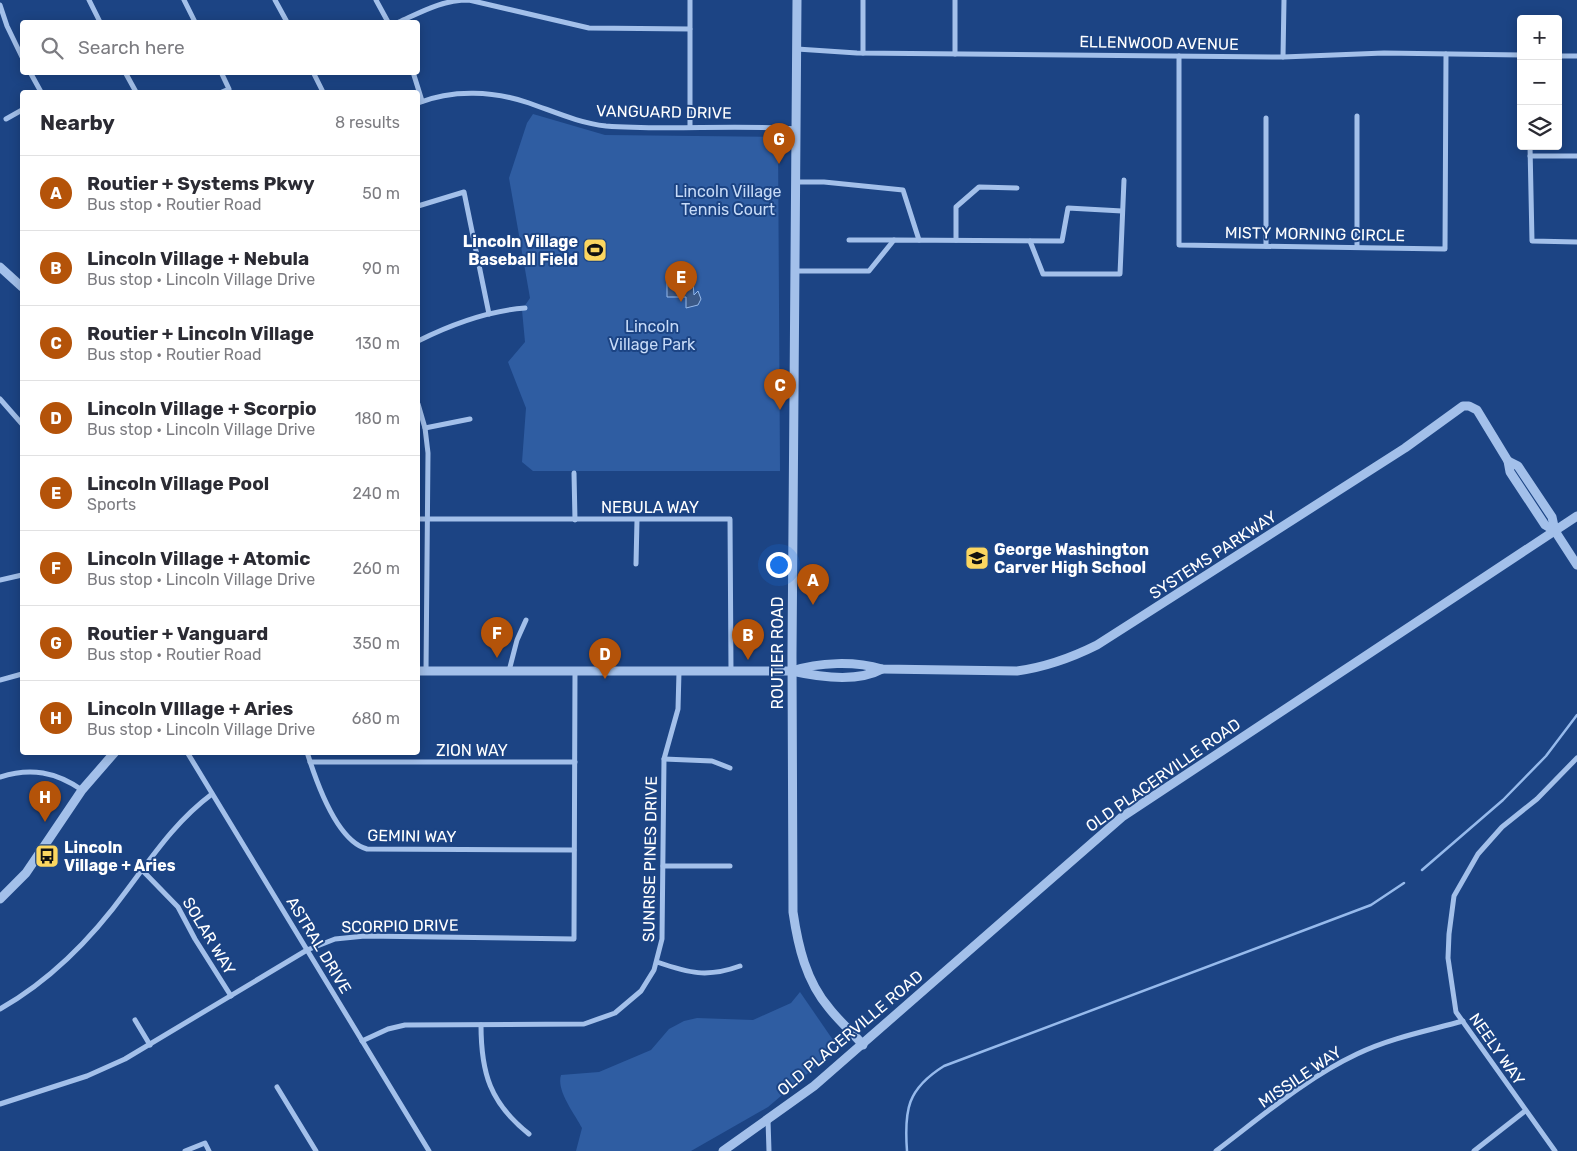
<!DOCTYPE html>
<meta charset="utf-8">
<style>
:root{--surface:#fff;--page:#f7f7f7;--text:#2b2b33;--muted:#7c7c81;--line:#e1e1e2;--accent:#b45309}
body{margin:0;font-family:Rubik,sans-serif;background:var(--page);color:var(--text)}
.controls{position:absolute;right:15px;top:15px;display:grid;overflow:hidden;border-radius:5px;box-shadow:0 2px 12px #0003}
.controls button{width:45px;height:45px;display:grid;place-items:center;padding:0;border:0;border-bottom:1px solid var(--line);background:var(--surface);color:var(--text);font:25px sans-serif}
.you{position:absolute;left:778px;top:564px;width:18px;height:18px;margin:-12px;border:4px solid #fff;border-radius:50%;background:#1a73e8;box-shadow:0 0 0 8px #1a73e833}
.badge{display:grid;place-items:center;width:32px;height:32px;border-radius:50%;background:var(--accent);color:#fff;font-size:16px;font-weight:700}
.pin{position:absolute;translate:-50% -41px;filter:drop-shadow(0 1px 2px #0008)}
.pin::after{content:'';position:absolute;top:26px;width:18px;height:15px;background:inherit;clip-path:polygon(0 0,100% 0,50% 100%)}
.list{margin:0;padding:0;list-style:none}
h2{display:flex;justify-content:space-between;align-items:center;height:65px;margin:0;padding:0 20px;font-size:21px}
h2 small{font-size:16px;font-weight:400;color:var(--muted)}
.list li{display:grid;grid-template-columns:32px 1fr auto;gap:15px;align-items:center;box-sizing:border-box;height:75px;padding:0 20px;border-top:1px solid var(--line)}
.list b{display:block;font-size:19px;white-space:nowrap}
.list p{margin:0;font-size:16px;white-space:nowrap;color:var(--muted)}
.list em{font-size:16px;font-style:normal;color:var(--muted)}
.icon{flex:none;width:28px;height:28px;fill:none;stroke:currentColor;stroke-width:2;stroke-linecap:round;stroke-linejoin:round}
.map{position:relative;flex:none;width:1577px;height:1151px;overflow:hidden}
.search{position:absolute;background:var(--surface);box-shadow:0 2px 12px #0003;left:20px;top:20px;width:400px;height:55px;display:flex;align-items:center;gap:12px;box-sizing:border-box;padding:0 18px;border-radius:5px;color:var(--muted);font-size:19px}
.panel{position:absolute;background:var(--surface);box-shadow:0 2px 12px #0003;left:20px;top:90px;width:400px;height:665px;border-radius:5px}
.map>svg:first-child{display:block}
.green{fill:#2f5da2}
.water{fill:#3b5987;stroke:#96baec}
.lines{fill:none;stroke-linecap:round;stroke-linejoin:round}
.stream{stroke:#96baec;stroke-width:2.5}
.minor{stroke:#a3c0ea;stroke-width:5}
.tertiary{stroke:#a3c0ea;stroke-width:9}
.labels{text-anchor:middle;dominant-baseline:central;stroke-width:4;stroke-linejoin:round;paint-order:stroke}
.street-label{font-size:16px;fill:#fff;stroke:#1c4484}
.park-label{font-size:16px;fill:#c7dbf8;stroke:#1c4484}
.poi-label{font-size:16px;font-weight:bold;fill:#fff;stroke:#1c4484;text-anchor:start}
</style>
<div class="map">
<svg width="1577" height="1151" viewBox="0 0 1577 1151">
<rect width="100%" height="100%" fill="#1c4484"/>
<g class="green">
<path d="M533 114 605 135 778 137 780 471H533L522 462 526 408 508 362 525 342 522 310 530 298 509 178 527 123Z"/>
<path d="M800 992 833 1040 827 1057 768 1107 691 1151H576L582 1128C575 1114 556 1091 561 1075L599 1072 651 1050 669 1029 684 1021 697 1018 753 1020 791 1003Z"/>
</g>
<path class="water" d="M667 283H693L694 295 698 291 701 299 698 305 686 308V297H667Z"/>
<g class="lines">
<g class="stream">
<path d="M1422 870 1503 800 1546 756 1577 715"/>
<path d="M907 1151C904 1110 907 1089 944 1066L1371 905 1404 883"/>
</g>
<g class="minor">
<path d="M89 0 100 22"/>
<path d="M184 0 195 22"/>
<path d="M275 0 287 22"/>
<path d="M376 0 388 22"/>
<path d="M863 0V53"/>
<path d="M955 0V54"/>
<path d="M0 5 7 26 22 57"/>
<path d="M399 22C423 11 442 0 469 0L589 28 690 29"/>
<path d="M797 49 857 53 1283 57 1384 53 1521 55"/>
<path d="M1179 56V245L1445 249 1446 54"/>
<path d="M1558 56H1577"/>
<path d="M1283 57 1284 0"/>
<path d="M30 72 41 92"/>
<path d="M125 72 136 92"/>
<path d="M221 72 229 89 222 92"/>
<path d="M313 72 323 92"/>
<path d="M413 72 422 101"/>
<path d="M418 103C453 89 494 91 529 103 555 112 579 123 606 126 669 131 733 124 796 129"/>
<path d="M1357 116V247"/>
<path d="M1266 118V246"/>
<path d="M6 119 22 110"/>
<path d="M690 126V0"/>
<path d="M1530 146 1532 241 1577 242"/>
<path d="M1530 156H1577"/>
<path d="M796 182H824L903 190 919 240"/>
<path d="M418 206 464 192 489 314"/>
<path d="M849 240H894"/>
<path d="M956 240V207L979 187 1017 188"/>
<path d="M1030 241 1043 274H1120L1124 180"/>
<path d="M796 271H869L894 240 1062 241 1068 208 1122 211"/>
<path d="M418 341C452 324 487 311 525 308"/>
<path d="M0 399 22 424"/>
<path d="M418 404 425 428 428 453 426 671"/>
<path d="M425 428 470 419"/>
<path d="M574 473 575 520"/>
<path d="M418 519H730L731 671"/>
<path d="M636 564 637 520"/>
<path d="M0 580 22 575"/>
<path d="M509 671 517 640 526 620"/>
<path d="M0 680 22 674"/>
<path d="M187 752 429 1151"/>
<path d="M307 752C316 781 337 841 367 849L574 850"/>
<path d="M664 759 712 761 730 768"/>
<path d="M310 762H575"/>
<path d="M0 777C31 767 56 772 82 790"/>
<path d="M663 866H730"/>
<path d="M142 870 178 907 195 939 231 996"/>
<path d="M657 962C689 973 707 978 740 966"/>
<path d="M0 1009C51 980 93 937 127 890 154 854 176 821 212 794"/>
<path d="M135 1020 150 1045"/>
<path d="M481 1025C481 1073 490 1103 529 1134"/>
<path d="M362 1041 388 1029 405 1025 584 1024 615 1013 641 991 654 970 662 939 664 759 678 709 679 672"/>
<path d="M277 1087 316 1151"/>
<path d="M0 1104 87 1076 125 1059 307 950 335 939 365 936 574 939 575 671"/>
<path d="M768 1120 769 1151"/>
<path d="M185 1151 205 1143 209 1151"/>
<path d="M1216 1151C1261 1117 1306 1078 1357 1054 1390 1038 1427 1031 1463 1021"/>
<path d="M1474 1151 1525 1111"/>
<path d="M1555 1151 1456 1012 1448 958 1449 934 1454 896 1478 854 1502 827 1537 799 1577 758"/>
</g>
<g class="tertiary">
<path d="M797 0 792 655 793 912C798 946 806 981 829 1008 839 1021 852 1032 863 1045"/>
<path d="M0 267 22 287"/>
<path d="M1508 461 1518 466 1552 517 1555 531 1577 565"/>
<path d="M418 671H792C819 677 857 683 882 669"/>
<path d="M792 671C819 662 855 661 882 669L1017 671C1046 667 1071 658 1097 645L1405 448 1463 406H1469L1477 410 1508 461 1510 472 1545 525 1555 531"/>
<path d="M0 899 26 873 82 790 115 752"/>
<path d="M723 1151 814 1086 1122 817 1577 516"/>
</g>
</g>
<defs>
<g id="stadium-square" transform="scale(1.25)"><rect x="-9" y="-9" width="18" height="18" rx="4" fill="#fbd660" stroke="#1c4484"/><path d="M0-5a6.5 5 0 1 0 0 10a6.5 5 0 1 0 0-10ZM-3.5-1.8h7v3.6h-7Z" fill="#111"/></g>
<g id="school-square" transform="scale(1.25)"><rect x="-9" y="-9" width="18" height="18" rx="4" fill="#fbd660" stroke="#1c4484"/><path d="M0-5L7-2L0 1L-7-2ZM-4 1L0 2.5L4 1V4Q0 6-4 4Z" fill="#111"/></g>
<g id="bus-square" transform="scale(1.25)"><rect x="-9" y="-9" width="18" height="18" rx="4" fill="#fbd660" stroke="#1c4484"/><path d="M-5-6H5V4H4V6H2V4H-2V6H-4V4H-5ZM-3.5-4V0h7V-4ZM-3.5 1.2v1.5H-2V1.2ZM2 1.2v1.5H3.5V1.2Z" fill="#111"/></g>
</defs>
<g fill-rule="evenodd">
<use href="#stadium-square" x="595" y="250"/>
<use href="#school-square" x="977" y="558"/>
<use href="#bus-square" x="47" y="856"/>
</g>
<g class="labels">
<g class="street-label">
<text transform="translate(1159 43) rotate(1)">ELLENWOOD AVENUE</text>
<text transform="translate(664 112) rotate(1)">VANGUARD DRIVE</text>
<text transform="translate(1315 234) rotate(1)">MISTY MORNING CIRCLE</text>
<text x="650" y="507">NEBULA WAY</text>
<text transform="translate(1213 555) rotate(-33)">SYSTEMS PARKWAY</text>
<text transform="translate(777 653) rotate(-90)">ROUTIER ROAD</text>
<text x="472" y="750">ZION WAY</text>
<text transform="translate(1163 775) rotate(-35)">OLD PLACERVILLE ROAD</text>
<text transform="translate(412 836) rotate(1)">GEMINI WAY</text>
<text transform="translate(650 859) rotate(-89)">SUNRISE PINES DRIVE</text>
<text transform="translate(400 926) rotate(-1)">SCORPIO DRIVE</text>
<text transform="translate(209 936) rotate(59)">SOLAR WAY</text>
<text transform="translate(319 945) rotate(59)">ASTRAL DRIVE</text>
<text transform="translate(850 1033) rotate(-40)">OLD PLACERVILLE ROAD</text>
<text transform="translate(1497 1049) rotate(55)">NEELY WAY</text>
<text transform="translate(1300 1077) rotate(-34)">MISSILE WAY</text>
</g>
<g class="park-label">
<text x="728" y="191">Lincoln Village<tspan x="728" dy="18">Tennis Court</tspan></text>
<text x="652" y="326">Lincoln<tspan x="652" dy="18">Village Park</tspan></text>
</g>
<g class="poi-label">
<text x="578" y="241" text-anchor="end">Lincoln Village<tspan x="578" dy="18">Baseball Field</tspan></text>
<text x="994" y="549">George Washington<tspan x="994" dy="18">Carver High School</tspan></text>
<text x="64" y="847">Lincoln<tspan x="64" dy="18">Village + Aries</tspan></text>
</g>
</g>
</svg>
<div class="controls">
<button>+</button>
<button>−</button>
<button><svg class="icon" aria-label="layers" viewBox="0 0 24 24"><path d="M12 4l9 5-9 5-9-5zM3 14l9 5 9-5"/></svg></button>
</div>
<div class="you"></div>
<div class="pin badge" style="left:813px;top:605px">A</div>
<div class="pin badge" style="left:748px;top:660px">B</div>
<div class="pin badge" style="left:780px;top:410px">C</div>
<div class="pin badge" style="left:605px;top:679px">D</div>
<div class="pin badge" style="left:681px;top:302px">E</div>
<div class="pin badge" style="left:497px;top:658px">F</div>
<div class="pin badge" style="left:779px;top:164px">G</div>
<div class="pin badge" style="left:45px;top:822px">H</div>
<div class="search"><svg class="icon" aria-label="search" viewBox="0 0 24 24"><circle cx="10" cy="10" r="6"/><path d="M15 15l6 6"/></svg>Search here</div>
<section class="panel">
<h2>Nearby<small>8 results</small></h2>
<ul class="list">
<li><span class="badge">A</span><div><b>Routier + Systems Pkwy</b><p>Bus stop · Routier Road</p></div><em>50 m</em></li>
<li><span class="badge">B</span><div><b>Lincoln Village + Nebula</b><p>Bus stop · Lincoln Village Drive</p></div><em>90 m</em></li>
<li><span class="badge">C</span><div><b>Routier + Lincoln Village</b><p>Bus stop · Routier Road</p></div><em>130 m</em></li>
<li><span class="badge">D</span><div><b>Lincoln Village + Scorpio</b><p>Bus stop · Lincoln Village Drive</p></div><em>180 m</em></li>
<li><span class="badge">E</span><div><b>Lincoln Village Pool</b><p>Sports</p></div><em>240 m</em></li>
<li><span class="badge">F</span><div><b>Lincoln Village + Atomic</b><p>Bus stop · Lincoln Village Drive</p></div><em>260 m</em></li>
<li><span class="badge">G</span><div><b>Routier + Vanguard</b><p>Bus stop · Routier Road</p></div><em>350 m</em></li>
<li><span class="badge">H</span><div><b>Lincoln VIllage + Aries</b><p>Bus stop · Lincoln Village Drive</p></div><em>680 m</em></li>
</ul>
</section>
</div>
